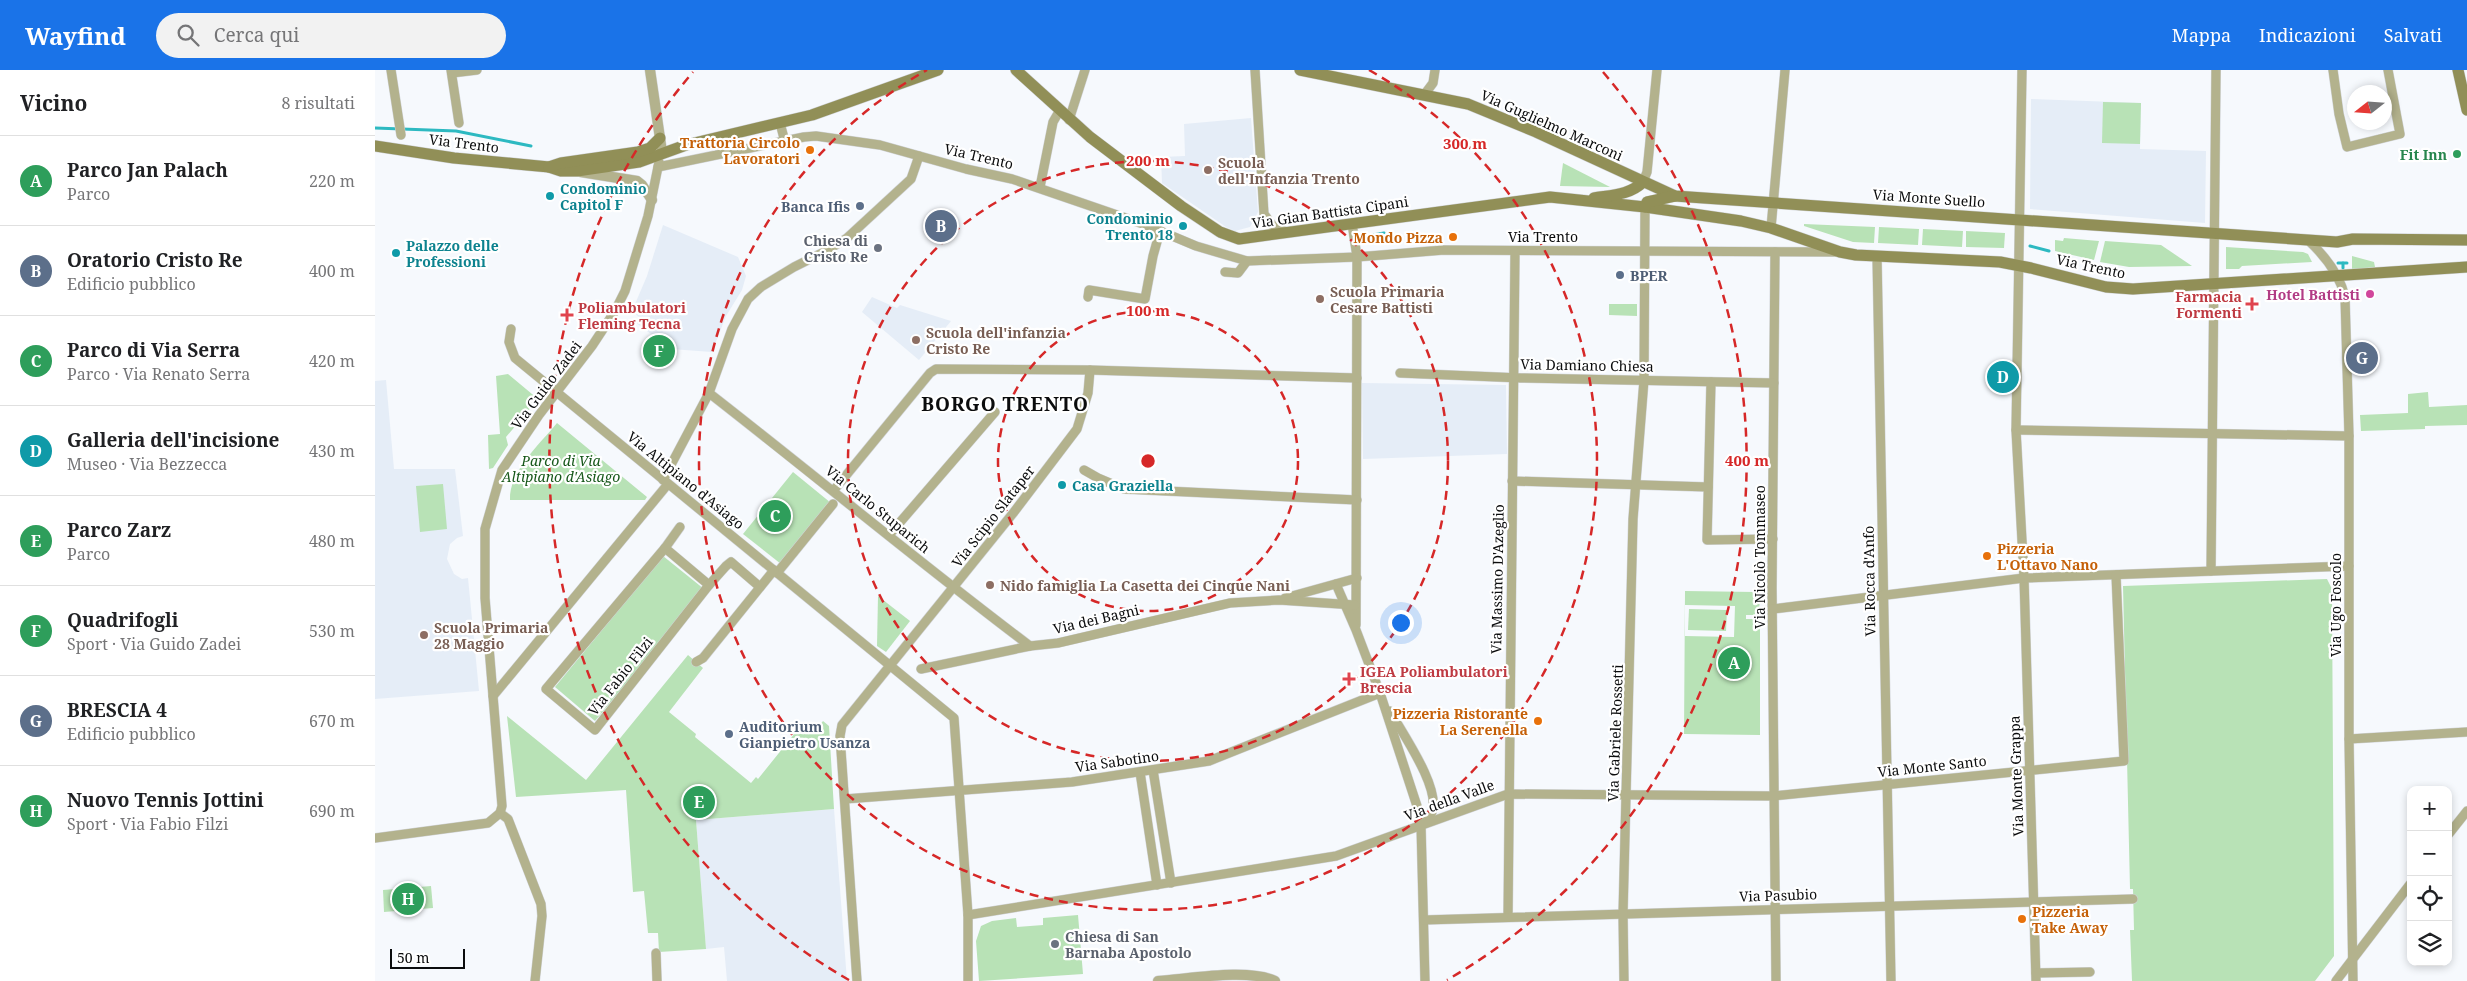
<!DOCTYPE html>
<html lang="it">
<meta charset="utf-8">
<style>
:root{--surface:#fff;--page:#f2f2f2;--text:#202124;--muted:#757577;--line:#e0e0e0;--accent:#1a73e8}
body{margin:0;font-family:"Noto Serif",serif;background:var(--page);color:var(--text)}
.controls{position:absolute;right:15px;bottom:15px;display:grid;overflow:hidden;border-radius:10px;box-shadow:0 2px 8px #0003}
.controls button{width:45px;height:45px;display:grid;place-items:center;padding:0;border:0;border-bottom:1px solid var(--line);background:var(--surface);color:var(--text);font:25px sans-serif}
.compass{position:absolute;left:1972px;top:15px;width:45px;height:45px;border-radius:50%;background:var(--surface);box-shadow:0 2px 8px #0003;rotate:253deg}
.scale{position:absolute;left:15px;bottom:12px;width:75px;box-sizing:border-box;padding-left:5px;border:2px solid #0b0c0d;border-top:0;font-size:14px;line-height:18px;white-space:nowrap;color:#0b0c0d;-webkit-text-stroke:4px #fff;paint-order:stroke}
.you{position:absolute;left:1025px;top:552px;width:18px;height:18px;margin:-12px;border:4px solid #fff;border-radius:50%;background:#1a73e8;box-shadow:0 0 0 8px #1a73e833}
.badge{display:grid;place-items:center;width:32px;height:32px;border-radius:50%;background:var(--accent);color:#fff;font-size:16px;font-weight:700}
.pin{position:absolute;translate:-50% -50%;border:2px solid #fff;box-shadow:0 1px 5px #0006}
.list{margin:0;padding:0;list-style:none}
h2{display:flex;justify-content:space-between;align-items:center;height:65px;margin:0;padding:0 20px;font-size:21px}
h2 small{font-size:16px;font-weight:400;color:var(--muted)}
.list li{display:grid;grid-template-columns:32px 1fr auto;gap:15px;align-items:center;box-sizing:border-box;height:90px;padding:0 20px;border-top:1px solid var(--line)}
.list b{display:block;font-size:19px;white-space:nowrap}
.list p{margin:0;font-size:16px;white-space:nowrap;color:var(--muted)}
.list em{font-size:16px;font-style:normal;color:var(--muted)}
.icon{flex:none;width:28px;height:28px;fill:none;stroke:currentColor;stroke-width:2;stroke-linecap:round;stroke-linejoin:round}
.map{position:relative;flex:none;width:2092px;height:911px;overflow:hidden}
header{display:flex;align-items:center;gap:30px;box-sizing:border-box;height:70px;padding:0 25px;background:var(--accent);color:#fff}
header strong{font-size:24px}
nav{display:flex;gap:28px;margin-inline-start:auto;font-size:18px}
.search{width:350px;height:45px;background:var(--page);display:flex;align-items:center;gap:12px;box-sizing:border-box;padding:0 18px;border-radius:28px;color:var(--muted);font-size:19px}
main{display:flex}
aside{flex:1;background:var(--surface)}
.map>svg:first-child{display:block}
.built{fill:#e5edf7}
.green{fill:#b8e2b6;fill-rule:evenodd}
.lines{fill:none;stroke-linecap:round;stroke-linejoin:round}
.stream{stroke:#2db9c1;stroke-width:3}
.minor-casing{stroke:#d0d3d7;stroke-width:10}
.tertiary-casing{stroke:#d0d3d7;stroke-width:11}
.secondary-casing{stroke:#d0d3d7;stroke-width:12}
.minor{stroke:#b3b28d;stroke-width:9}
.tertiary{stroke:#b3b28d;stroke-width:10}
.secondary{stroke:#918f57;stroke-width:11}
.ring{fill:none;stroke:#d62828;stroke-width:2.5;stroke-dasharray:9 6}
.food-dot{fill:#e8710a;stroke:#fff;stroke-width:2}
.leisure-dot{fill:#2e9e5b;stroke:#fff;stroke-width:2}
.education-dot{fill:#8d6e63;stroke:#fff;stroke-width:2}
.culture-dot{fill:#0f9aa8;stroke:#fff;stroke-width:2}
.service-dot{fill:#5c6f8a;stroke:#fff;stroke-width:2}
.worship-dot{fill:#6b7280;stroke:#fff;stroke-width:2}
.hotel-dot{fill:#d1479c;stroke:#fff;stroke-width:2}
.health-dot{fill:#e0444e;stroke:#fff;stroke-width:2}
.labels{text-anchor:middle;dominant-baseline:central;stroke-width:4.5;stroke-linejoin:round;paint-order:stroke}
.street-label{font-size:14px;fill:#0b0c0d;stroke:#fff}
.food-label{font-size:14px;font-weight:bold;fill:#c56008;stroke:#fff;text-anchor:end}
.leisure-label{font-size:14px;font-weight:bold;fill:#27864d;stroke:#fff;text-anchor:end}
.education-label{font-size:14px;font-weight:bold;fill:#785e54;stroke:#fff;text-anchor:start}
.culture-label{font-size:14px;font-weight:bold;fill:#0d838f;stroke:#fff;text-anchor:start}
.service-label{font-size:14px;font-weight:bold;fill:#4e5e75;stroke:#fff;text-anchor:start}
.worship-label{font-size:14px;font-weight:bold;fill:#5b616d;stroke:#fff;text-anchor:end}
.hotel-label{font-size:14px;font-weight:bold;fill:#b23c85;stroke:#fff;text-anchor:end}
.health-label{font-size:14px;font-weight:bold;fill:#be3a42;stroke:#fff;text-anchor:start}
.park-label{font-size:14px;font-style:italic;fill:#17581a;stroke:#fff}
.district-label{font-size:19px;font-weight:bold;letter-spacing:1px;fill:#0b0c0d;stroke:#fff}
.centre{fill:#d62828;stroke:#fff;stroke-width:2.5}
.ring-label{font-size:15px;text-anchor:middle;font-weight:bold;fill:#d62828;stroke:#fff;stroke-width:4.5;stroke-linejoin:round;paint-order:stroke}
</style>
<header>
<strong>Wayfind</strong>
<div class="search"><svg class="icon" aria-label="search" viewBox="0 0 24 24"><circle cx="10" cy="10" r="6"/><path d="M15 15l6 6"/></svg>Cerca qui</div>
<nav><a>Mappa</a><a>Indicazioni</a><a>Salvati</a></nav>
</header>
<main>
<aside>
<h2>Vicino<small>8 risultati</small></h2>
<ul class="list">
<li><span class="badge" style="background:#2e9e5b">A</span><div><b>Parco Jan Palach</b><p>Parco</p></div><em>220 m</em></li>
<li><span class="badge" style="background:#5c6f8a">B</span><div><b>Oratorio Cristo Re</b><p>Edificio pubblico</p></div><em>400 m</em></li>
<li><span class="badge" style="background:#2e9e5b">C</span><div><b>Parco di Via Serra</b><p>Parco · Via Renato Serra</p></div><em>420 m</em></li>
<li><span class="badge" style="background:#0f9aa8">D</span><div><b>Galleria dell'incisione</b><p>Museo · Via Bezzecca</p></div><em>430 m</em></li>
<li><span class="badge" style="background:#2e9e5b">E</span><div><b>Parco Zarz</b><p>Parco</p></div><em>480 m</em></li>
<li><span class="badge" style="background:#2e9e5b">F</span><div><b>Quadrifogli</b><p>Sport · Via Guido Zadei</p></div><em>530 m</em></li>
<li><span class="badge" style="background:#5c6f8a">G</span><div><b>BRESCIA 4</b><p>Edificio pubblico</p></div><em>670 m</em></li>
<li><span class="badge" style="background:#2e9e5b">H</span><div><b>Nuovo Tennis Jottini</b><p>Sport · Via Fabio Filzi</p></div><em>690 m</em></li>
</ul>
</aside>
<div class="map">
<svg width="2092" height="911" viewBox="0 0 2092 911">
<rect width="100%" height="100%" fill="#f6f9fd"/>
<g class="built">
<path d="M1656 29 1766 33 1765 79 1831 81 1830 153 1655 139Z"/>
<path d="M876 48 883 142 875 157 860 161 851 157 787 113 786 87 810 86 809 54Z"/>
<path d="M288 155 363 187 371 206 367 220 351 246 337 282 296 279 260 252 264 247 257 241 272 206Z"/>
<path d="M497 227 522 238 525 235 576 251 544 290 487 242Z"/>
<path d="M11 310 19 399H80L88 466 82 468 75 474 72 489 79 504 87 509 93 508 104 621 0 629V311Z"/>
<path d="M987 313 1131 315 1132 384 988 389Z"/>
<path d="M459 739 472 911H352L349 877 331 879 321 750Z"/>
</g>
<g class="green">
<path d="M1728 32 1766 33 1765 74 1727 73Z"/>
<path d="M1188 93 1235 117 1185 116Z"/>
<path d="M1429 154 1500 157 1499 173 1478 172 1429 156Z"/>
<path d="M1504 157 1544 159 1543 175 1503 173Z"/>
<path d="M1548 159 1588 161 1587 177 1547 175Z"/>
<path d="M1591 161 1630 163 1629 178 1591 177Z"/>
<path d="M1689 168 1724 171 1719 190 1680 181V170L1688 171Z"/>
<path d="M1730 171 1786 175 1817 196 1754 197 1725 192Z"/>
<path d="M1851 177 1928 182 1933 184 1937 192 1867 196 1864 199H1851Z"/>
<path d="M1977 186 1999 192 2000 197 1977 200Z"/>
<path d="M1234 234H1262V246L1234 245Z"/>
<path d="M133 304 163 329 131 367 133 375 118 398 114 399 113 365 125 364 121 306Z"/>
<path d="M2053 322 2054 337 2092 335V355L2050 356V359L1986 361 1985 345 2033 343V324Z"/>
<path d="M182 353 272 427 270 430H135C134 401 165 374 182 353Z"/>
<path d="M418 402 456 433 406 494 368 464Z"/>
<path d="M68 414 72 459 45 462 41 416Z"/>
<path d="M288 486 329 519 220 651 180 617Z"/>
<path d="M1952 509 1957 519 1959 886 1940 911H1757L1755 860H1759L1758 819H1755L1748 516Z"/>
<path d="M1310 521 1380 522 1379 530H1385L1384 540H1380V545H1371V549H1385V665L1309 664ZM1310 535 1360 536 1359 567 1310 566Z"/>
<path d="M503 526 535 551 511 582 502 576Z"/>
<path d="M1314 539 1352 540 1351 561 1313 560Z"/>
<path d="M313 585 328 598 294 642 321 664 320 667 376 713 381 707 383 709 428 653 436 660 441 654 444 656 448 651 454 656 459 739 321 750 331 879 284 882 283 863H273L269 821 258 822 251 720 141 727 132 646 211 710Z"/>
<path d="M56 816 58 838 9 842 8 820Z"/>
<path d="M703 845 708 904 604 911 601 871 606 856 617 851 641 848 642 857 668 855V848Z"/>
</g>
<g class="lines">
<g class="stream">
<path d="M0 58 81 61 156 76"/>
<path d="M986 167 1009 163"/>
<path d="M1655 176 1674 181"/>
<path d="M1963 193H1972"/>
<path d="M1968 193V198"/>
</g>
<g class="minor-casing">
<g id="minor">
<path d="M16 0 26 65"/>
<path d="M76 0 84 53"/>
<path d="M880 0 889 144 898 156 911 162"/>
<path d="M1647 0 1641 360 1649 508 1661 911"/>
<path d="M1958 0 1964 44 1972 77 2025 64 2013 0"/>
<path d="M77 3 102 0"/>
<path d="M1049 25 1058 13 1060 0"/>
<path d="M694 50 710 0"/>
<path d="M405 53 410 72"/>
<path d="M283 97 429 67 441 66 505 75 591 99 637 109 771 155 821 176 872 191 982 187 1069 180 1460 182"/>
<path d="M1268 112 1272 102 1282 0"/>
<path d="M665 117 678 52 685 40"/>
<path d="M977 153 982 187 981 555"/>
<path d="M1396 158 1410 0"/>
<path d="M1933 170C1949 185 1965 205 1970 227L1974 366V669L1978 911"/>
<path d="M1400 182 1397 518 1401 911"/>
<path d="M1502 187 1516 911"/>
<path d="M850 202 863 203 872 191"/>
<path d="M713 227 714 220 770 229 778 186 785 161"/>
<path d="M136 259 134 272 140 288 579 648 593 845V911"/>
<path d="M1025 303 1146 308 1399 313"/>
<path d="M1336 312 1332 470 1398 469"/>
<path d="M334 323C442 407 546 494 655 576"/>
<path d="M1641 360 1974 366"/>
<path d="M709 400 723 408 749 419 982 430"/>
<path d="M288 410 334 323 357 259 373 229 386 217 419 197 451 181 472 168 536 109 544 86"/>
<path d="M1137 411 1333 417"/>
<path d="M459 420 555 303 561 299 715 300 982 308"/>
<path d="M514 465 620 342"/>
<path d="M290 478 334 515 220 660 171 619Z"/>
<path d="M290 478 305 457"/>
<path d="M1836 501 1841 0"/>
<path d="M402 503 458 434"/>
<path d="M961 514 981 560 1005 623 1042 736 1046 755 1050 911"/>
<path d="M334 515 351 496 356 492 385 517"/>
<path d="M910 528 982 508"/>
<path d="M1398 539 1649 508 1974 496"/>
<path d="M321 592 328 588 399 500"/>
<path d="M546 599 655 576 683 573 855 533 904 530 980 535"/>
<path d="M118 626 293 414"/>
<path d="M1015 641C1027 663 1066 718 1057 742 1055 746 1050 750 1047 754"/>
<path d="M1974 669 2092 662"/>
<path d="M778 700 796 813"/>
<path d="M765 702 782 815"/>
<path d="M470 729 697 712 834 691 1005 623"/>
<path d="M125 743 133 749 166 834 167 846 160 911"/>
<path d="M2073 765 2092 741"/>
<path d="M0 768 113 753 125 743 127 736 110 528V459L127 400 164 345 217 276 240 241 250 221 273 146 284 92"/>
<path d="M593 845 961 786 1133 724 1398 726 1749 691 1741 505"/>
<path d="M1133 847 1140 182"/>
<path d="M1049 850 1758 829"/>
<path d="M281 883 282 911"/>
<path d="M1661 903 1715 902"/>
<path d="M482 911 465 666 467 655 639 442 702 359 713 323 715 300"/>
<path d="M1249 911 1248 844 1258 449 1269 310 1270 137"/>
<path d="M1961 911 2036 813"/>
</g>
</g>
<g class="tertiary-casing">
<g id="tertiary">
<path d="M275 0 287 82"/>
<path d="M206 102 262 111 267 115 277 130"/>
<path d="M783 911C814 909 873 898 900 911"/>
</g>
</g>
<g class="secondary-casing">
<g id="secondary">
<path d="M641 0 715 67 806 136 845 162 864 169 1175 127 1270 137 1366 151 1396 158 1465 182 1481 185 1625 192 1656 198 1731 217 1758 219 2092 197"/>
<path d="M925 0 1093 34 1161 62 1300 126 1962 172 1978 169 2092 170"/>
<path d="M2083 0 2092 40"/>
<path d="M0 76 79 88 174 97 186 101H202L264 92 311 75 437 45 563 0"/>
<path d="M174 97 186 93 263 82 275 78 285 68"/>
<path d="M1219 128C1236 125 1255 125 1268 112"/>
<path d="M1270 137 1272 132 1300 126"/>
</g>
</g>
<use href="#minor" class="minor"/>
<use href="#tertiary" class="tertiary"/>
<use href="#secondary" class="secondary"/>
</g>
<g class="ring">
<circle cx="773" cy="391" r="150"/>
<circle cx="773" cy="391" r="300"/>
<path d="M994 0A449 449 0 1 1 552 0"/>
<path d="M474 910A599 599 0 0 1 318 2M1228 2A599 599 0 0 1 1072 910"/>
</g>
<g class="food-dot">
<circle cx="435" cy="80" r="5"/>
<circle cx="1078" cy="167" r="5"/>
<circle cx="1612" cy="486" r="5"/>
<circle cx="1163" cy="651" r="5"/>
<circle cx="1647" cy="849" r="5"/>
</g>
<circle class="leisure-dot" cx="2082" cy="84" r="5"/>
<g class="education-dot">
<circle cx="833" cy="100" r="5"/>
<circle cx="945" cy="229" r="5"/>
<circle cx="541" cy="270" r="5"/>
<circle cx="615" cy="515" r="5"/>
<circle cx="49" cy="565" r="5"/>
</g>
<g class="culture-dot">
<circle cx="175" cy="126" r="5"/>
<circle cx="808" cy="156" r="5"/>
<circle cx="21" cy="183" r="5"/>
<circle cx="687" cy="415" r="5"/>
</g>
<g class="service-dot">
<circle cx="485" cy="136" r="5"/>
<circle cx="1245" cy="205" r="5"/>
<circle cx="354" cy="664" r="5"/>
</g>
<g class="worship-dot">
<circle cx="503" cy="178" r="5"/>
<circle cx="680" cy="874" r="5"/>
</g>
<circle class="hotel-dot" cx="1995" cy="224" r="5"/>
<g class="health-dot">
<path d="M1874.5 226.5h5v5h5v5h-5v5h-5v-5h-5v-5h5z"/>
<path d="M189.5 237.5h5v5h5v5h-5v5h-5v-5h-5v-5h5z"/>
<path d="M971.5 601.5h5v5h5v5h-5v5h-5v-5h-5v-5h5z"/>
</g>
<g class="labels">
<g class="street-label">
<text transform="translate(1177 55) rotate(24)">Via Guglielmo Marconi</text>
<text transform="translate(89 73) rotate(7)">Via Trento</text>
<text transform="translate(604 86) rotate(13)">Via Trento</text>
<text transform="translate(1554 128) rotate(4)">Via Monte Suello</text>
<text transform="translate(955 142) rotate(-8)">Via Gian Battista Cipani</text>
<text x="1168" y="166">Via Trento</text>
<text transform="translate(1716 196) rotate(12)">Via Trento</text>
<text transform="translate(1212 295) rotate(1)">Via Damiano Chiesa</text>
<text transform="translate(171 315) rotate(-53)">Via Guido Zadei</text>
<text transform="translate(311 410) rotate(39)">Via Altipiano d'Asiago</text>
<text transform="translate(503 439) rotate(39)">Via Carlo Stuparich</text>
<text transform="translate(618 446) rotate(-52)">Via Scipio Slataper</text>
<text transform="translate(1384 487) rotate(-90)">Via Nicolò Tommaseo</text>
<text transform="translate(1122 509) rotate(-89)">Via Massimo D'Azeglio</text>
<text transform="translate(1494 511) rotate(-91)">Via Rocca d'Anfo</text>
<text transform="translate(1960 535) rotate(-90)">Via Ugo Foscolo</text>
<text transform="translate(721 549) rotate(-13)">Via dei Bagni</text>
<text transform="translate(245 606) rotate(-52)">Via Fabio Filzi</text>
<text transform="translate(1240 663) rotate(-88)">Via Gabriele Rossetti</text>
<text transform="translate(742 691) rotate(-8)">Via Sabotino</text>
<text transform="translate(1557 696) rotate(-6)">Via Monte Santo</text>
<text transform="translate(1641 706) rotate(-92)">Via Monte Grappa</text>
<text transform="translate(1074 730) rotate(-20)">Via della Valle</text>
<text transform="translate(1403 825) rotate(-2)">Via Pasubio</text>
</g>
<g class="food-label">
<text x="425" y="72">Trattoria Circolo<tspan x="425" dy="16">Lavoratori</tspan></text>
<text x="1068" y="167">Mondo Pizza</text>
<text x="1622" y="478" text-anchor="start">Pizzeria<tspan x="1622" dy="16">L'Ottavo Nano</tspan></text>
<text x="1153" y="643">Pizzeria Ristorante<tspan x="1153" dy="16">La Serenella</tspan></text>
<text x="1657" y="841" text-anchor="start">Pizzeria<tspan x="1657" dy="16">Take Away</tspan></text>
</g>
<g class="leisure-label">
<text x="2072" y="84">Fit Inn</text>
</g>
<g class="education-label">
<text x="843" y="92">Scuola<tspan x="843" dy="16">dell'Infanzia Trento</tspan></text>
<text x="955" y="221">Scuola Primaria<tspan x="955" dy="16">Cesare Battisti</tspan></text>
<text x="551" y="262">Scuola dell'infanzia<tspan x="551" dy="16">Cristo Re</tspan></text>
<text x="625" y="515">Nido famiglia La Casetta dei Cinque Nani</text>
<text x="59" y="557">Scuola Primaria<tspan x="59" dy="16">28 Maggio</tspan></text>
</g>
<g class="culture-label">
<text x="185" y="118">Condominio<tspan x="185" dy="16">Capitol F</tspan></text>
<text x="798" y="148" text-anchor="end">Condominio<tspan x="798" dy="16">Trento 18</tspan></text>
<text x="31" y="175">Palazzo delle<tspan x="31" dy="16">Professioni</tspan></text>
<text x="697" y="415">Casa Graziella</text>
</g>
<g class="service-label">
<text x="475" y="136" text-anchor="end">Banca Ifis</text>
<text x="1255" y="205">BPER</text>
<text x="364" y="656">Auditorium<tspan x="364" dy="16">Gianpietro Usanza</tspan></text>
</g>
<g class="worship-label">
<text x="493" y="170">Chiesa di<tspan x="493" dy="16">Cristo Re</tspan></text>
<text x="690" y="866" text-anchor="start">Chiesa di San<tspan x="690" dy="16">Barnaba Apostolo</tspan></text>
</g>
<g class="hotel-label">
<text x="1985" y="224">Hotel Battisti</text>
</g>
<g class="health-label">
<text x="1867" y="226" text-anchor="end">Farmacia<tspan x="1867" dy="16">Formenti</tspan></text>
<text x="203" y="237">Poliambulatori<tspan x="203" dy="16">Fleming Tecna</tspan></text>
<text x="985" y="601">IGEA Poliambulatori<tspan x="985" dy="16">Brescia</tspan></text>
</g>
<g class="park-label">
<text x="186" y="390">Parco di Via<tspan x="186" dy="16">Altipiano d'Asiago</tspan></text>
</g>
<g class="district-label">
<text x="630" y="334">BORGO TRENTO</text>
</g>
</g>
<circle cx="773" cy="391" r="8" class="centre"/>
<g class="ring-label">
<text x="1090" y="79">300 m</text>
<text x="773" y="96">200 m</text>
<text x="773" y="246">100 m</text>
<text x="1372" y="396">400 m</text>
</g>
</svg>
<div class="controls">
<button>+</button>
<button>−</button>
<button><svg class="icon" aria-label="locate" viewBox="0 0 24 24"><circle cx="12" cy="12" r="6"/><path d="M12 2v4M12 18v4M2 12h4M18 12h4"/></svg></button>
<button><svg class="icon" aria-label="layers" viewBox="0 0 24 24"><path d="M12 4l9 5-9 5-9-5zM3 14l9 5 9-5"/></svg></button>
</div>
<svg class="compass" viewBox="-18 -18 36 36"><path d="M0-13l5 13h-10z" fill="#e53935"/><path d="M0 13l5-13h-10z" fill="#757577"/></svg>
<div class="scale">50 m</div>
<div class="you"></div>
<div class="pin badge" style="left:1359px;top:593px;background:#2e9e5b">A</div>
<div class="pin badge" style="left:566px;top:156px;background:#5c6f8a">B</div>
<div class="pin badge" style="left:400px;top:446px;background:#2e9e5b">C</div>
<div class="pin badge" style="left:1628px;top:307px;background:#0f9aa8">D</div>
<div class="pin badge" style="left:324px;top:732px;background:#2e9e5b">E</div>
<div class="pin badge" style="left:284px;top:281px;background:#2e9e5b">F</div>
<div class="pin badge" style="left:1987px;top:288px;background:#5c6f8a">G</div>
<div class="pin badge" style="left:33px;top:829px;background:#2e9e5b">H</div>
</div>
</main>
